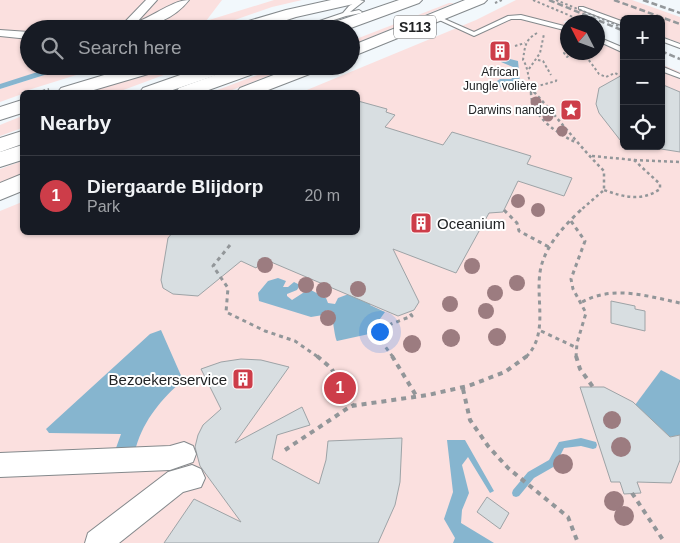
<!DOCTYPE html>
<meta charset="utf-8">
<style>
:root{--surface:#171b24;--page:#20242c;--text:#f1f3f6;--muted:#9ea1a6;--line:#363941;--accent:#cd3d49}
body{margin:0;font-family:Helvetica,sans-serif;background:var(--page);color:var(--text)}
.controls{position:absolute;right:15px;top:15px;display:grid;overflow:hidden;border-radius:8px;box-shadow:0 1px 4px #0004}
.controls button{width:45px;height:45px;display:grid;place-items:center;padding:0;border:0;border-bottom:1px solid var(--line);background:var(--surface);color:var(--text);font:25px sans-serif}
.compass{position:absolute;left:560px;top:15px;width:45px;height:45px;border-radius:50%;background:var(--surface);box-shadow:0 1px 4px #0004;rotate:312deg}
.you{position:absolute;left:379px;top:331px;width:18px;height:18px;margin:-12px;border:4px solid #fff;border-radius:50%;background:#1a73e8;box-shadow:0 0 0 8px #1a73e833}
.badge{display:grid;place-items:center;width:32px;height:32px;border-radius:50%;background:var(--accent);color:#fff;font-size:16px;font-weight:700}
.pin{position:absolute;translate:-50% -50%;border:2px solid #fff;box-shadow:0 1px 5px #0006}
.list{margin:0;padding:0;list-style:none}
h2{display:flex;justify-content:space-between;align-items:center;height:65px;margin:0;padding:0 20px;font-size:21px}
h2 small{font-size:16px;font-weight:400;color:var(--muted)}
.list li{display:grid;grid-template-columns:32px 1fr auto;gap:15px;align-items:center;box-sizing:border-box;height:80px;padding:0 20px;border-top:1px solid var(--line)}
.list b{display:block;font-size:19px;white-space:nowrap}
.list p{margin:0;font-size:16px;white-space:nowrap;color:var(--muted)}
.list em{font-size:16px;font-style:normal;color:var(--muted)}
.icon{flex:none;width:28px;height:28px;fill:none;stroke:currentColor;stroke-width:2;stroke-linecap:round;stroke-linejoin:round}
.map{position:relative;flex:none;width:680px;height:543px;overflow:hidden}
.search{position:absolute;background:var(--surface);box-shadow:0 1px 4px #0004;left:20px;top:20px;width:340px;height:55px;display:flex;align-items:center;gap:12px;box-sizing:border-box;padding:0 18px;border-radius:28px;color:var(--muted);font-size:19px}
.panel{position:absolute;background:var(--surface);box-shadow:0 1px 4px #0004;left:20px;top:90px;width:340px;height:145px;border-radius:8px}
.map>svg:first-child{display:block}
.green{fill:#fbe0df}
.water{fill:#86b5cf}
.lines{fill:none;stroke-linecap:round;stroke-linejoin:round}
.stream{fill:#86b5cf;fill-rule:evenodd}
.building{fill:#d8dee1;stroke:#9da3a6}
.lane-casing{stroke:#84898c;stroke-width:2}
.street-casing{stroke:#84898c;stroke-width:2}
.primary-casing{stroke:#84898c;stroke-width:2}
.highway-casing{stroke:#84898c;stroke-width:2}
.path-far3{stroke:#929699;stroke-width:2;stroke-dasharray:2.5 2.5;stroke-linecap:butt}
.path-far2{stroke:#929699;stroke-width:2.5;stroke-dasharray:3 3;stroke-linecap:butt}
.path-far1{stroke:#929699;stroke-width:3;stroke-dasharray:4 4;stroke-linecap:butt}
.path{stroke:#929699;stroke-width:4;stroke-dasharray:5 5;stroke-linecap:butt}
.lane{fill:#fff;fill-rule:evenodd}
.street{fill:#fff;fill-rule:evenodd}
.primary{fill:#fff;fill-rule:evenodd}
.highway{fill:#fff;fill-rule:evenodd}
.rail{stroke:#94989b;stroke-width:2.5;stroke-dasharray:6 3;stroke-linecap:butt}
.path-bridge{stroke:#929699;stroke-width:2;stroke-dasharray:2.5 2.5;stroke-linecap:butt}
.tree{fill:#9c7c80}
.labels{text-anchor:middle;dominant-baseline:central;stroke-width:4;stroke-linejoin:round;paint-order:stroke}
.far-poi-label{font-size:12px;fill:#212325;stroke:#fff}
.shield{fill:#fff;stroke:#646566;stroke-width:1}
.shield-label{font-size:14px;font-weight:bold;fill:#212325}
.poi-label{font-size:15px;fill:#212325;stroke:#fff;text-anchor:start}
</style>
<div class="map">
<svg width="680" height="543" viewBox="0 0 680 543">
<rect width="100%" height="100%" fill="#f2f8fc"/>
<g class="green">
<path d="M0 0H222L206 21 274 0H302L272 7 209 29H29V66H64L0 86Z"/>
<path d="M516 0H632L680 17V43L661 36V19H624V22L593 10 563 22 567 24 568 52H598V37L624 48V146H661V64L680 72V543H0V211L22 202V232H358V92H302L476 20Z"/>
<path d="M449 3H454L351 45V41Z"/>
<path d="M73 66H105L22 92V94L0 102V89Z"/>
<path d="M163 66H188L118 92H88Z"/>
<path d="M281 66H294L227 92H212Z"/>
<path d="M22 116V128L0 136V125Z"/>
<path d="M22 161V176L0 186V169Z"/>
</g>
<g class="water">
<path d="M502 57 518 61 520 83C512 90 501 89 492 84L500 79H512L508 74 513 67 501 62Z"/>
<path d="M56 66H73L0 89V84Z"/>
<path d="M278 278 286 281 283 287H288L294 282 300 285 297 290 287 294V296L292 300 309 289 326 298 328 303 335 304 338 298 354 292 372 301 370 305 385 312 369 334 337 341C335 339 332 316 332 311L327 310 323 315 311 317 259 301 258 293 268 281Z"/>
<path d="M161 330 183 380C161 400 145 418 136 447L116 448 121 434 49 433 46 429 150 334Z"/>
<path d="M661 370 680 380V435L670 437 635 405Z"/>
<path d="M447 440H465L494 491 490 493 468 457 462 465 469 493 462 510 461 523 494 543H453L455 538 444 519 453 492Z"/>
</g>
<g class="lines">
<path class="stream" d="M581 438 596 442 597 445 596 448 593 449 581 446 564 448 555 466 534 478 519 496 516 497 513 496 512 493 513 490 528 472 549 460 559 442Z"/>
</g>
<g class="building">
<path d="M624 74V145L599 113 596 104 599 88Z"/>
<path d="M661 84 680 92V152L661 149Z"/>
<path d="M358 101 387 109 386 112 395 115 385 127 443 145 452 132 531 156 527 164 572 178 564 196 518 181 503 212 489 213 456 273 393 249 419 302 414 310 398 316 264 259 256 268 241 261 198 296 173 294 163 288 161 280 168 238 173 232H358Z"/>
<path d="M611 301 635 306V309L645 311V331L611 323Z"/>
<path d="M241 359 261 360 289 367 235 443 302 407 310 425 277 435 272 459 319 484 326 460 328 441 402 438 400 482 395 505 378 543H164L194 499 241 522 200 466 195 447 198 435 203 425 221 409 201 369 221 362Z"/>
<path d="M580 387H604L633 402 670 437 680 435V460L671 483 637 482 641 493 624 494 620 482H611Z"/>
<path d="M487 497 509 513 500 529 477 512Z"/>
</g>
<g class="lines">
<g class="lane-casing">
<g id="lane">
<path d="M359 0 364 1 350 12 359 10 362 12 361 13 346 16 306 29H296L343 13 349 6Z"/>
<path d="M579 7H583L624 22V26L579 9Z"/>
<path d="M508 16 521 15 568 27V31L521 19H511L474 36 435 18 440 17 474 32Z"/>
<path d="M598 37 624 48V53L598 41Z"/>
<path d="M661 37 680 44V48L661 41Z"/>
<path d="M661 66 680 74V78L661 71Z"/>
</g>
</g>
<g class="street-casing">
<g id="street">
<path d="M146 0H157L137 22C154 16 173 0 189 0 172 22 145 29 118 29Z"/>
<path d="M0 30 29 32V39L0 36Z"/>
<path d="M184 442 193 446 196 454 193 462 170 470 0 477V453L170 446Z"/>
<path d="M192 465 201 469 205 478 201 487 183 492 119 543H85L88 533 168 472Z"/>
</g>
</g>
<g class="primary-casing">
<g id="primary">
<path d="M331 0H361L358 3 296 17 259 29H233L235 25 286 10Z"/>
<path d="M465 0H487L484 3 351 57V46Z"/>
<path d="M134 66 157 68 155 72 87 92H58L61 88Z"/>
<path d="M240 66H267L264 70 203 92H176L179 88Z"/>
<path d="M297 66H323L320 70 263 92H237L240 88Z"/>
<path d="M22 100V113L0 120V107Z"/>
<path d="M22 145V160L0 167V152Z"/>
<path d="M22 174V191L0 200V183Z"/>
</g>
</g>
<g class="highway-casing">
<g id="highway">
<path d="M399 0H422L419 3 348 29H324L326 25Z"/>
<path d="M206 66H234L231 70 167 92H140L143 88Z"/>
<path d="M22 131V144L0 152V138Z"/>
</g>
</g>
<g class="path-far3">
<path d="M495 3 502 0"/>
<path d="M568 43 564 53 567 57 574 52"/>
<path d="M515 46 525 43"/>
<path d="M583 52 599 74 606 77 615 73 620 76"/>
<path d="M538 60 543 61 551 75"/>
<path d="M529 69 540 53 544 34"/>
<path d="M332 70 341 66"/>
<path d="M38 92 49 89"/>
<path d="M531 93V88L556 81 557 78"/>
<path d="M535 93C527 84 530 70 523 60 525 46 525 40 537 33"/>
</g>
<g class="path-far2">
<path d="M38 92H40"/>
<path d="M531 92C531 116 555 132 575 142"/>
<path d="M534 92C558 118 579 146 604 171V190L582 209"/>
<path d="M592 156 634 160 660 184V189C641 202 624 197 604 190"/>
<path d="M634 160 680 162"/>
</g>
<g class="path-far1">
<path d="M504 210 517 223 519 231 549 247"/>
<path d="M571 221 585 241 571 279 573 289 586 313 577 343 576 357"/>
<path d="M230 245 213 266 228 288 226 312 265 331 295 341 318 357"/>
<path d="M582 302C613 285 647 296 680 303"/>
<path d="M541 331 575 347"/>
<path d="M393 357 381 341 380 334 386 326 412 316 409 312"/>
<path d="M526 357C550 333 534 297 541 267 547 243 566 224 583 208"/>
</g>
<g class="path">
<path d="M317 356 331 368 353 405"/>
<path d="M392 356 417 397"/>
<path d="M576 356 580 369 593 387"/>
<path d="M463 389 470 420 488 446 508 468 568 517 578 543"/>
<path d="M285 450 351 406 428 395 468 386 505 372 527 356"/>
<path d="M632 493 665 543"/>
</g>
<use href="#lane" class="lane"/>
<use href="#street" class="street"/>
<use href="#primary" class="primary"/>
<use href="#highway" class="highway"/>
<g class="rail">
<path d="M549 0 624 31"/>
<path d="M614 0 680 24"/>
<path d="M643 0 680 13"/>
<path d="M661 51 680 59"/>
</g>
<g class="path-bridge">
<path d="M533 0 585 22"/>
<path d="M556 0 624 28"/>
</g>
</g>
<g class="tree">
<circle cx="536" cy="102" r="5.5"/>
<circle cx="548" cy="116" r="5.5"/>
<circle cx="562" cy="131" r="5.5"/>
<circle cx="518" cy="201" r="7"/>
<circle cx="538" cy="210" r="7"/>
<circle cx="265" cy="265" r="8"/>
<circle cx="472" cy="266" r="8"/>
<circle cx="517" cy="283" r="8"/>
<circle cx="306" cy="285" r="8"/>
<circle cx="358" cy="289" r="8"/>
<circle cx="324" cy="290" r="8"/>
<circle cx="495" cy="293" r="8"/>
<circle cx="450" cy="304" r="8"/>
<circle cx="486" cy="311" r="8"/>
<circle cx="328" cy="318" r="8"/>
<circle cx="497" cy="337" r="9"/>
<circle cx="451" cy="338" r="9"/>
<circle cx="412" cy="344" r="9"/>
<circle cx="612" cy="420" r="9"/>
<circle cx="621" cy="447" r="10"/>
<circle cx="563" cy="464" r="10"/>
<circle cx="614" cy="501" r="10"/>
<circle cx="624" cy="516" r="10"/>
</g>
<defs>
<g id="building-square" transform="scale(1.125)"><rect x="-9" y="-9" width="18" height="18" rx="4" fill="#cd3d49" stroke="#fff"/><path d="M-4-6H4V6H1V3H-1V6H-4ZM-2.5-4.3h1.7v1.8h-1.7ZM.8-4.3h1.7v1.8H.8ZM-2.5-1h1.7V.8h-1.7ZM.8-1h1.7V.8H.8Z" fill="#fff"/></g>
<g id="sight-square" transform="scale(1.125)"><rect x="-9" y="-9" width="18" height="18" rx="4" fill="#cd3d49" stroke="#fff"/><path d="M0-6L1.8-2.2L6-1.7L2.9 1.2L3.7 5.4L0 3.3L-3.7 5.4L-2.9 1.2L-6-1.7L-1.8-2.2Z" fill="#fff"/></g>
</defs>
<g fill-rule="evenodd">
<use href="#building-square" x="500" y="51"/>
<use href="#sight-square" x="571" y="110"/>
<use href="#building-square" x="421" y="223"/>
<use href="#building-square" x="243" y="379"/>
</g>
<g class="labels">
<g class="far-poi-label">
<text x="500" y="72">African<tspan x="500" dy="14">Jungle volière</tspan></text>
<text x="555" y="110" text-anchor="end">Darwins nandoe</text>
</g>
<rect class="shield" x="394" y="15.5" width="42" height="23" rx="4"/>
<g class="shield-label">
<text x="415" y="27">S113</text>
</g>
<g class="poi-label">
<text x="437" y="223">Oceanium</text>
<text x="227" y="379" text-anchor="end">Bezoekersservice</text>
</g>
</g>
</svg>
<div class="controls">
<button>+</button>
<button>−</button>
<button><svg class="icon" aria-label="locate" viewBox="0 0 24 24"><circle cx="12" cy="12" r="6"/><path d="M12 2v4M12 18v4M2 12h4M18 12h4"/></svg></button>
</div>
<svg class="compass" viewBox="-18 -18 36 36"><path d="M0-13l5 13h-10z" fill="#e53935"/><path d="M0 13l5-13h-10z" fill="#9ea1a6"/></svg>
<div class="you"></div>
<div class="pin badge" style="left:340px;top:388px">1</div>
<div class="search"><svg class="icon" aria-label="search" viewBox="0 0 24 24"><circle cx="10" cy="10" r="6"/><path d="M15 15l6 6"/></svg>Search here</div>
<section class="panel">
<h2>Nearby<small></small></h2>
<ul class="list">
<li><span class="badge">1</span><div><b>Diergaarde Blijdorp</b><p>Park</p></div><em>20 m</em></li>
</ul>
</section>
</div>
